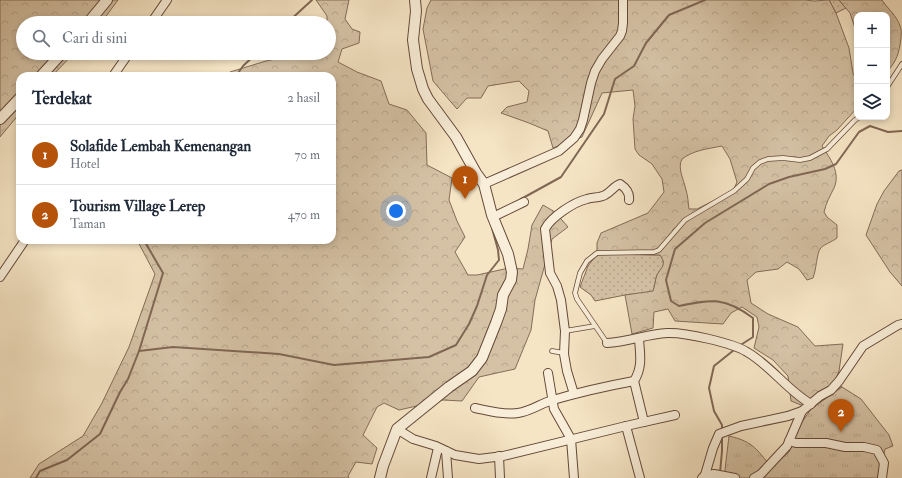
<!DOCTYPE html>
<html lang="id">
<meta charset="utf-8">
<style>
:root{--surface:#fff;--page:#f6f6f7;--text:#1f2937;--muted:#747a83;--line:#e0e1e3;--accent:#b45309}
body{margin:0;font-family:"IM FELL Double Pica",serif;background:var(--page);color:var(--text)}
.controls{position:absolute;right:12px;top:12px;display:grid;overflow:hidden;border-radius:8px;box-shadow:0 2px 6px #0003}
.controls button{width:36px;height:36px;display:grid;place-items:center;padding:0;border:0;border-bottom:1px solid var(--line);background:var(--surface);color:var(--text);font:20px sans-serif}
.you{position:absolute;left:396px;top:211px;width:14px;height:14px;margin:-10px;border:3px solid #fff;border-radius:50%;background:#1a73e8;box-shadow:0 0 0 6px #1a73e833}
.badge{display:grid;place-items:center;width:26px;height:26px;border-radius:50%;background:var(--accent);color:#fff;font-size:13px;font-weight:700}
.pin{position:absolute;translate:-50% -33px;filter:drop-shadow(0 1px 2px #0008)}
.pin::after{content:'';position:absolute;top:21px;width:14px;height:12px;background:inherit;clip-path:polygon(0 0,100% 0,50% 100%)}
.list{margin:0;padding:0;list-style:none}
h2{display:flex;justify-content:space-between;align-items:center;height:52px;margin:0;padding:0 16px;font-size:17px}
h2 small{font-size:13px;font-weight:400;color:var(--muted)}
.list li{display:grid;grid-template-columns:26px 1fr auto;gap:12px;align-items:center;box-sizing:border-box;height:60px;padding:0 16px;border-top:1px solid var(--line)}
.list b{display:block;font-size:15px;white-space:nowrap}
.list p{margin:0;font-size:13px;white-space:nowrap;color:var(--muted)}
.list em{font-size:13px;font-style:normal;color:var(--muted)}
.icon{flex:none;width:22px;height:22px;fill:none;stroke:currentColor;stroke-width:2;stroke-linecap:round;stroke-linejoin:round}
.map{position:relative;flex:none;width:902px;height:478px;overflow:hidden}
.search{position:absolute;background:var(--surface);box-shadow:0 2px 6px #0003;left:16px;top:16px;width:320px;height:44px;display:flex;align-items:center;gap:10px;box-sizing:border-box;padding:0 14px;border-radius:22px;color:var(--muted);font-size:15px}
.panel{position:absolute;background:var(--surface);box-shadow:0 2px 6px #0003;left:16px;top:72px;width:320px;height:172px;border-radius:12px}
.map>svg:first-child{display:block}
.grass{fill:url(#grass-dots);stroke:#846c58}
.forest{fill:url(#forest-crowns);stroke:#846c58;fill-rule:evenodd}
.park{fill:url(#park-tufts);stroke:#846c58}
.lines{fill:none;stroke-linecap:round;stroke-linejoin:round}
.stream{stroke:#806754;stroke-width:2}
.service-casing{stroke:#644939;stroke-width:5.5}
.minor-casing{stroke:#644939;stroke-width:10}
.tertiary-casing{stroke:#644939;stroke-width:12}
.service{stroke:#f9eed9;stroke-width:4}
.minor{stroke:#f9eed9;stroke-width:8}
.tertiary{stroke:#f9eed9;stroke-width:10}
</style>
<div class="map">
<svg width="902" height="478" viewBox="0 0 902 478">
<defs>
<pattern id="grass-dots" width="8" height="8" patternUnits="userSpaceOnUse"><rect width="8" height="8" fill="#d5c2a5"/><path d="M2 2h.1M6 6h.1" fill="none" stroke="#b7a68d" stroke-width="1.8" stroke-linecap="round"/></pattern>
<pattern id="forest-crowns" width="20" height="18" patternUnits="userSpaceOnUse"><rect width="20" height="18" fill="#d5c2a5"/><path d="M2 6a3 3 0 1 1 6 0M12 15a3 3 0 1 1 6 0" fill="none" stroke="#b7a68d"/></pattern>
<pattern id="park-tufts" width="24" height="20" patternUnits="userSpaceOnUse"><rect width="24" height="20" fill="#d5c2a5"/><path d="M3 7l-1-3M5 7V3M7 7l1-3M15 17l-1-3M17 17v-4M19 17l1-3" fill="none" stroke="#b7a68d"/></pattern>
</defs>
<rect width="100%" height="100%" fill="#f6e5c5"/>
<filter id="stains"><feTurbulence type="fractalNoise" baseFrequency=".005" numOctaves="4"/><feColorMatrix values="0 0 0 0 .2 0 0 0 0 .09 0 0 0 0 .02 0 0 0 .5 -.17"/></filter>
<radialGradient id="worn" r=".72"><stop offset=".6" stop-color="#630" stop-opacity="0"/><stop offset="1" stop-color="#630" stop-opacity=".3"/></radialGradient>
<g class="grass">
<path d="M829 0H839L846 8 836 13Z"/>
<path d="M597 254 660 255C667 265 662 266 657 275 655 280 655 286 653 292L625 295 595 301 591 295 580 287 588 266Z"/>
</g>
<g class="forest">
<path d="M0 0H118L101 23H23V53H74L52 76H20V113L0 137Z"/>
<path d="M316 0H349L345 19 352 29 360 32 359 43 342 49 338 62 357 72 381 81 389 104 407 110 426 133 427 165 452 178 449 200 457 221 465 237 455 252 468 275H477L509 268 523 269 528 249 532 225 543 205 555 212 568 227 552 239 535 300 531 330 515 369 479 377 462 401 443 400 399 410 384 403 377 407 363 435 377 448 372 464 356 462 348 476 349 478H30L39 464 83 436 102 403 129 347 155 274 137 240H332V76H227L230 72 266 61 304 53H329V23H327V16Z"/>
<path d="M431 0H805L814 1 829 0 836 13 849 48 853 73 857 81V108L837 130 829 136 822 146C830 158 841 173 834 188 830 196 826 203 824 212L827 217 837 225V238C832 242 822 245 820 249 817 253 816 271 813 278L807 280 799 269 787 262 778 269 756 272 747 280 751 303 768 314 798 327 815 346 843 344 839 371 836 379 842 387 811 409 791 401 788 376 773 360 754 348 759 327 757 317 742 307 731 313 723 324 675 321 668 309 654 312 653 328 632 334 625 295 653 291C655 286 655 280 657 275 662 266 667 265 660 255L597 254V243L601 233 648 213 664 192 662 179 652 164 639 155 635 149 633 119 635 106 633 90 602 93 582 137 553 148 548 131 529 123 501 113 507 107 527 102 529 91 519 81 488 86 481 98H467L457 109 433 81 423 29 427 8ZM722 146 730 159 737 182 733 191 697 209H689C688 202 688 196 686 190 684 180 677 168 682 159 694 150 707 149 722 146Z"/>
<path d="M839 0H882C887 8 897 16 900 26 902 30 901 34 901 38 899 54 897 60 887 72V15H857V34L850 13Z"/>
<path d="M902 170V286L890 272 866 235 877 204 884 191 899 171Z"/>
</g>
<path class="park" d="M842 387 861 399 889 435 893 446 885 449 879 478H724L729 436C755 442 756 450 772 467L789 452 798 428 811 409Z"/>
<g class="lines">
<g class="stream">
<path d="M287 23 312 0"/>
<path d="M236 76 243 66 257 53"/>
<path d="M521 199 561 177 604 114 615 79 634 66 646 43 669 15 705 0"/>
<path d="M739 346 753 337V318C725 297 712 299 679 306L671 301 666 280 675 249 705 223 769 184 789 177 825 169 836 164 859 132 870 126 888 132 902 131"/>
<path d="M139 351 173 347 279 354 334 365 429 357 456 345 469 324 477 306 487 275 499 260 498 250 492 228"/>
<path d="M722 431V425L714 411 709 388 714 366 734 350"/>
<path d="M720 473 722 451V435"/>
<path d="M36 478 40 471 67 460 100 434 120 392 128 379 139 351 163 273 145 242V240"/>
</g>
<g class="service-casing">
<g id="service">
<path d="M887 87 902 64"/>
<path d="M565 331 595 326"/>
<path d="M607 343 577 299 575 293 580 273 587 261 597 253 654 252 659 250 685 220 734 191 747 179 753 168 760 162 768 159 783 158 800 160 810 158 827 149 855 120 860 117"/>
<path d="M552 351 564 353"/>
</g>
</g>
<g class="minor-casing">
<g id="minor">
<path d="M151 23 167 0"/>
<path d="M113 76 129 53"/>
<path d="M484 184 559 151 574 138 580 129 583 120 591 83 595 71 602 59 620 36 622 31 623 23V0"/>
<path d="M493 217 524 202"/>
<path d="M0 277 25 240"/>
<path d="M639 339C640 354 643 367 634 381L644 422"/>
<path d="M607 343C628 342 647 334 667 333 684 332 733 343 747 352 770 365 788 391 811 404"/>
<path d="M548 373 554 409 571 439 574 478"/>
<path d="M574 394 567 371 564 354 565 331 561 300 557 286 550 273 545 229C551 217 574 202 587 199 593 197 600 198 605 195 611 192 614 186 620 184 626 188 630 193 629 200"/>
<path d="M475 408C490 411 504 415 518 413 532 411 541 403 553 400 580 392 607 386 634 381"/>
<path d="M626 426 640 478"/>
<path d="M397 429 413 439 436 446 455 455 479 459 503 456 626 426 675 415"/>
<path d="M789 441 796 443H826L845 447H864L877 450 884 463 882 478"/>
<path d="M446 451 448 478"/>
<path d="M499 456 500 478"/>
<path d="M705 475 713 448 719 434 741 426 788 416 802 411"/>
<path d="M431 478 438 448"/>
<path d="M702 478 705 475 714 474 735 478"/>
<path d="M754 478 761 474 787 446 802 411 820 396 831 390 839 381 863 346 898 325 902 324"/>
</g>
</g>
<g class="tertiary-casing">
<g id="tertiary">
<path d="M88 23 107 0"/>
<path d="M41 76 62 53"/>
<path d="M0 119 20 98"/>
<path d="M380 478 383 466 397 429 449 387 472 371 482 358 496 323 501 309 503 295 511 280 512 272 508 254 492 215 484 184 476 173 456 137 428 99 423 89 417 69 413 40 416 11 415 0"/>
</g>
</g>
<use href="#service" class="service"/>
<use href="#minor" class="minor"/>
<use href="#tertiary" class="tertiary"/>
</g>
<rect width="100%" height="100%" filter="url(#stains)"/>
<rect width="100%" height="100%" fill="url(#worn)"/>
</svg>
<div class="controls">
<button>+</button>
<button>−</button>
<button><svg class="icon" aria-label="layers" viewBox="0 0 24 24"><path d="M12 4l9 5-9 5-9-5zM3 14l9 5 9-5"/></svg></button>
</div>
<div class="you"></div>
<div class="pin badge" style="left:465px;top:199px">1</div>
<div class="pin badge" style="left:841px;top:432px">2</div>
<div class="search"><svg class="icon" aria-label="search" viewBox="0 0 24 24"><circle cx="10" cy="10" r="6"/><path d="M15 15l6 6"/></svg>Cari di sini</div>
<section class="panel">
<h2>Terdekat<small>2 hasil</small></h2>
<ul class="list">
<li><span class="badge">1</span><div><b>Solafide Lembah Kemenangan</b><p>Hotel</p></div><em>70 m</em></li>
<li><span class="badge">2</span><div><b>Tourism Village Lerep</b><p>Taman</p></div><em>470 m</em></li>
</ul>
</section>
</div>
